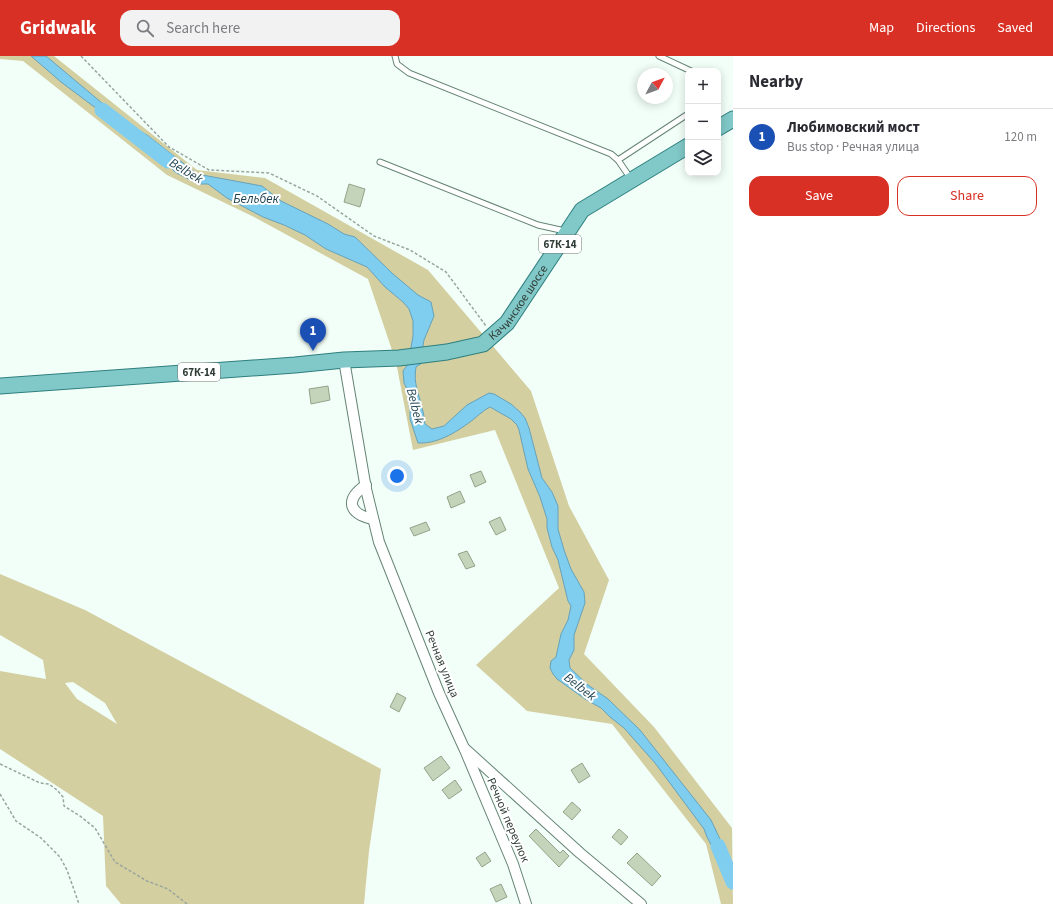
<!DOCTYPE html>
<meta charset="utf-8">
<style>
:root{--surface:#fff;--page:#f2f2f3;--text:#2b2b33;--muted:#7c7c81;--line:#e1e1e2;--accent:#d93025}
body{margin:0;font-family:"Source Sans 3",sans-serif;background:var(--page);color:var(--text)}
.controls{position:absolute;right:12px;top:12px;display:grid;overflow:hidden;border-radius:8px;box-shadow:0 2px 10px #0003}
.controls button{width:36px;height:36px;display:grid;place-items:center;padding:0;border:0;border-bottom:1px solid var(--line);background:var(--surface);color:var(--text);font:20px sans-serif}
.compass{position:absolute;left:637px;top:12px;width:36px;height:36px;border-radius:50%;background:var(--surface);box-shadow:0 2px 10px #0003;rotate:49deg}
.you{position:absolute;left:397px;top:420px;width:14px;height:14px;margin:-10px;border:3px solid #fff;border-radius:50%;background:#1a73e8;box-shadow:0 0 0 6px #1a73e833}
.badge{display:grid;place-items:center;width:26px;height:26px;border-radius:50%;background:var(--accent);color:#fff;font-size:13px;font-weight:700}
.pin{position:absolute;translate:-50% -33px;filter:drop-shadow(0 1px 2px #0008)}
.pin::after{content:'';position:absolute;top:21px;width:14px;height:12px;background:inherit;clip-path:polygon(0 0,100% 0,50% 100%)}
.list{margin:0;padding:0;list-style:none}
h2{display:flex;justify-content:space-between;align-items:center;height:52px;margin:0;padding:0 16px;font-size:17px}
h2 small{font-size:13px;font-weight:400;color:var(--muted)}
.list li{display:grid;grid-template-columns:26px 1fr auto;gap:12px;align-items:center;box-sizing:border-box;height:56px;padding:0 16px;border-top:1px solid var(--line)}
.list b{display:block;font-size:15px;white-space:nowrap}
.list p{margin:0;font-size:13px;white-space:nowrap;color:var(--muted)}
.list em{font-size:13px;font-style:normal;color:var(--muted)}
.actions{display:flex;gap:8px;padding:12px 16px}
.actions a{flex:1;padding:9px 0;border:1px solid var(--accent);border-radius:12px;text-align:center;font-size:14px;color:var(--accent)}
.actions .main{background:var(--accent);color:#fff}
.icon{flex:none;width:22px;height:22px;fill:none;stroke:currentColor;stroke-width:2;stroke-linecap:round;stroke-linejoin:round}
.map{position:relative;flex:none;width:733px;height:848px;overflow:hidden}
header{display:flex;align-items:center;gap:24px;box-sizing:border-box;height:56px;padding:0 20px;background:var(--accent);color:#fff}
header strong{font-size:19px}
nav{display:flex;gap:22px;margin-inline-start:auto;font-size:14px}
.search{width:280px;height:36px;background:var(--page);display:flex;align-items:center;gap:10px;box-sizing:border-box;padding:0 14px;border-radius:12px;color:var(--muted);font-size:15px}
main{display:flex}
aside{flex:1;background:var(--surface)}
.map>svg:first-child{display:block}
.green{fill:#d4cfa1;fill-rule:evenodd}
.water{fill:#7fcdef;stroke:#67a2b8}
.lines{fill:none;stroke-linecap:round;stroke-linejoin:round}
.river{stroke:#7fcdef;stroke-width:15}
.building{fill:#c4d4ba;stroke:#93a389}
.lane-casing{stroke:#668476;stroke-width:7}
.street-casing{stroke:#668476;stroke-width:12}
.primary-casing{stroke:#2e7f7e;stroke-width:17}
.path{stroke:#98a59f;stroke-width:1.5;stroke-dasharray:3 2;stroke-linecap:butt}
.lane{stroke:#fff;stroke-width:5}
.street{stroke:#fff;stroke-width:10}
.primary{stroke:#81c8c8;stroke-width:15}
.labels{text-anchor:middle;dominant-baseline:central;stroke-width:4;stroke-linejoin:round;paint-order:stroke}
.shield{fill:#fff;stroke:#6d7672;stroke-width:1}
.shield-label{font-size:11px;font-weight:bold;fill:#2f3c36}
.street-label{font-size:12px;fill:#2f3c36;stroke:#fff}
.water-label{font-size:13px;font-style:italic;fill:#1b3f4d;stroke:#fff}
</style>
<header>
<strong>Gridwalk</strong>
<div class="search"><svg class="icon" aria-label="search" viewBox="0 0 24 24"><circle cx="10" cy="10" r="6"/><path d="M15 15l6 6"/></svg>Search here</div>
<nav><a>Map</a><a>Directions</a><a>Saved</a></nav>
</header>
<main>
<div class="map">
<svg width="733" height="848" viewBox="0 0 733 848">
<rect width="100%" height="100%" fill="#f2fff8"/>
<g class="green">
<path d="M0 0H54L197 114 265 122 428 214 531 335 569 450 609 524 584 598 654 671 732 772 733 848H721L706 788 612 668 527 655 476 609 559 532 495 374 413 394 396 306 368 223 254 161 167 119 23 5 0 3Z"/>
<path d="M0 518 85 554 381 713 369 795 364 848H121L106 830 103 760 0 693V615L46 623 43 604 0 579ZM73 626 105 647 117 668 77 643 65 627Z"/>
</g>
<path class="water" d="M31 0H46L127 68 147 79 197 118 262 130 281 145 328 168 344 178 355 181 393 218 418 239 431 246 434 260 424 284 422 295V307L416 311C413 328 419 337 422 352 424 357 424 363 425 368L432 373 444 370 467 349 489 337 494 338 511 348 520 356 525 362 529 372 542 422 552 436 558 450V473L564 494 571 513 584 536 585 547 574 579V594L569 604 570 612 588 629 608 643 640 674 711 764 727 798 728 805 723 811 707 781 704 773 655 707 624 672 610 661 601 652 585 643 557 623 553 618 550 612 551 605 556 601 561 578 568 564 571 550 568 545 558 504 552 491 547 472V463L540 441 528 413 519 374 517 369 511 363 490 351C482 355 477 361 470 366 455 377 437 388 418 387L410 363V354L408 344V335L404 327 403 315 408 308 413 280V265L409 253 403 246 385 231 367 211 326 193 305 179 284 169 263 161 227 142 208 128H198L175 116 152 93 117 66 93 50 61 26Z"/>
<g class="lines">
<g class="river">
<path d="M102 54 168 105"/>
<path d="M718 790 733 826"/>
</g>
</g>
<g class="building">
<path d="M349 128 365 133 360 151 344 146Z"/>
<path d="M328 330 330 344 311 348 309 333Z"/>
<path d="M481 415 486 426 475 431 470 419Z"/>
<path d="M460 435 465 446 451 452 447 441Z"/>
<path d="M500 461 506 474 496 479 489 466Z"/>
<path d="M426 466 430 474 414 480 410 472Z"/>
<path d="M467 495 475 510 466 513 458 498Z"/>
<path d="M397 637 406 642 399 656 390 651Z"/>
<path d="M441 700 450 712 433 725 424 712Z"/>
<path d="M582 707 590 720 579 727 571 714Z"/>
<path d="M455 724 462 734 449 743 442 734Z"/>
<path d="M572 746 581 754 572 764 563 756Z"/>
<path d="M536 773 560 797 563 794 569 800 559 811 529 780Z"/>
<path d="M619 773 628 781 621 789 612 781Z"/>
<path d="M485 796 491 805 482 811 476 802Z"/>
<path d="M637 797 661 820 652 830 627 807Z"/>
<path d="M501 828 507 841 496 846 490 833Z"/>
</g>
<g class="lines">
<g class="lane-casing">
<g id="lane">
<path d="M395 0 397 8 409 17 611 98 618 104 631 123"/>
<path d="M659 0 691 15"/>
<path d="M618 104 688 58"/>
<path d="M380 106 538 169 565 175"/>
</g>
</g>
<g class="street-casing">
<g id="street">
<path d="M344 304 366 433 379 486 439 637 464 692 580 797 641 848"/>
<path d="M366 429C344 444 349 458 373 463"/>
<path d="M465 694 513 808 526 848"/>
</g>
</g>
<g class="primary-casing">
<g id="primary">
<path d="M718 72 733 63"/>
<path id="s1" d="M0 330 295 309 344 304 399 302 447 296 483 288 507 267 582 154 688 90"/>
</g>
</g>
<g class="path">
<path d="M81 0 169 91 209 114 269 117 317 140 374 180 410 194 446 216 486 270"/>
<path d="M0 708 40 727 49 728 57 734 63 741 64 750 80 760 95 772 115 806 147 825 168 833 187 848"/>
<path d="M0 738 16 765 41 782 60 801 67 814 79 848"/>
</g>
<use href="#lane" class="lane"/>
<use href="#street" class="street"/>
<use href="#primary" class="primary"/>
</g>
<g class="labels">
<g class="shield">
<rect x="539" y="179" width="42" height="18" rx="3"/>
<rect x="178" y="307" width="42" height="18" rx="3"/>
</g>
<g class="shield-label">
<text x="560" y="188">67К-14</text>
<text x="199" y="316">67К-14</text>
</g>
<g class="street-label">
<text stroke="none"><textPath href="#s1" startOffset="540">Качинское шоссе</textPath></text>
<text transform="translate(442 608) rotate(68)">Речная улица</text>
<text transform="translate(508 764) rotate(67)">Речной переулок</text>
</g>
<g class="water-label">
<text transform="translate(186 115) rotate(31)">Belbek</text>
<text x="256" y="143">Бельбек</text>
<text transform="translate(415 350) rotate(76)">Belbek</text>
<text transform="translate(580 631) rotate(38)">Belbek</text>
</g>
</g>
</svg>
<div class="controls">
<button>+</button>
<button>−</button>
<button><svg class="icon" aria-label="layers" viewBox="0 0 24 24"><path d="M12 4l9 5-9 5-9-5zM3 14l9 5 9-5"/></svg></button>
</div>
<svg class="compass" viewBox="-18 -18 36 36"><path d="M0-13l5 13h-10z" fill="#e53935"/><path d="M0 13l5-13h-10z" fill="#7c7c81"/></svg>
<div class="you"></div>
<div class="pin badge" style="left:313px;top:295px;background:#1a4fb4">1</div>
</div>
<aside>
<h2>Nearby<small></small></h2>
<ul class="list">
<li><span class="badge" style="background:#1a4fb4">1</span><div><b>Любимовский мост</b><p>Bus stop · Речная улица</p></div><em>120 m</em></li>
</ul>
<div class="actions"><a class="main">Save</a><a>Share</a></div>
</aside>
</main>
